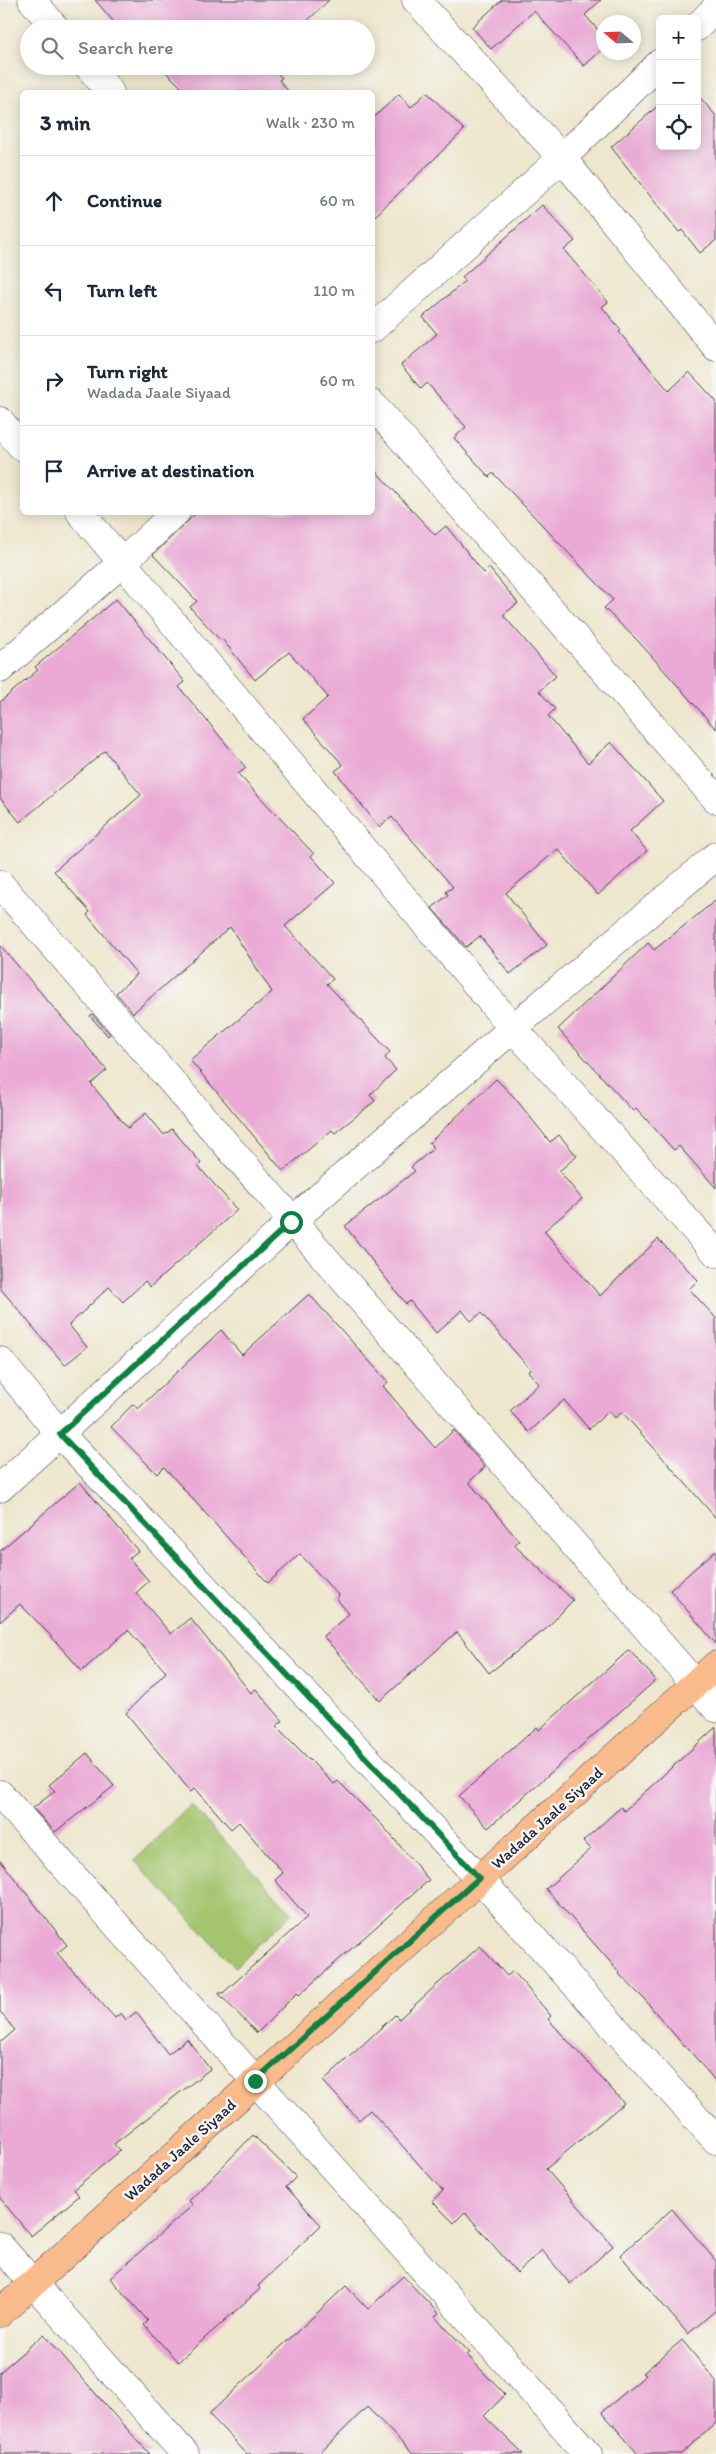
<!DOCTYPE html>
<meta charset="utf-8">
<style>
:root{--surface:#fff;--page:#f2f2f3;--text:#1f2937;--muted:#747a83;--line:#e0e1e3}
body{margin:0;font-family:Itim,sans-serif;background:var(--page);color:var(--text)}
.controls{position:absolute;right:15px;top:15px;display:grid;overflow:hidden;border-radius:8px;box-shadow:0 2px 12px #0003}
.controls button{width:45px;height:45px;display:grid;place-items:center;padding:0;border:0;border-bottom:1px solid var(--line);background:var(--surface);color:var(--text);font:25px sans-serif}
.compass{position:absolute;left:596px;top:15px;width:45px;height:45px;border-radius:50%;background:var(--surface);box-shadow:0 2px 12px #0003;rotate:289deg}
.stop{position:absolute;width:15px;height:15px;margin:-11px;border:4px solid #0b8043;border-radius:50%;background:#fff}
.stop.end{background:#0b8043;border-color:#fff;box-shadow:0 1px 5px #0008}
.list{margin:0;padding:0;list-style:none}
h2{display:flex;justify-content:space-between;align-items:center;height:65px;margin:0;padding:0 20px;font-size:21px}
h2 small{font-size:16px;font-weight:400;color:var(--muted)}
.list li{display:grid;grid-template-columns:32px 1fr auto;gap:15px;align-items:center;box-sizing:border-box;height:90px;padding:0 20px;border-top:1px solid var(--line)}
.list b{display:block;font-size:19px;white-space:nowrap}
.list p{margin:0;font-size:16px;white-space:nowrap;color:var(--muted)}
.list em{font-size:16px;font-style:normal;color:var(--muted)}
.icon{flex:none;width:28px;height:28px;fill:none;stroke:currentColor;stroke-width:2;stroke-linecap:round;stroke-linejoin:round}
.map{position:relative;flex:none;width:716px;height:2454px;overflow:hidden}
.search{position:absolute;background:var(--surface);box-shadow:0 2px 12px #0003;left:20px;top:20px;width:355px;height:55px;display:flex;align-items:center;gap:12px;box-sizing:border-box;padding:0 18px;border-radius:28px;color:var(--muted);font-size:19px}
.panel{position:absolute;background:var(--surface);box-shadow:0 2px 12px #0003;left:20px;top:90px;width:355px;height:425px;border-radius:8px}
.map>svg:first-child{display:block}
.green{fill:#a4c46d;stroke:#637354}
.building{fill:#eaaad5}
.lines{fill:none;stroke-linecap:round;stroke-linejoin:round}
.minor-casing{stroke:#414051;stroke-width:29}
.major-casing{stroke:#414051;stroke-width:29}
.minor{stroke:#fff;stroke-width:28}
.major{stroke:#fabb8c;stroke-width:28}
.route{stroke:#0b8043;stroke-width:6}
.labels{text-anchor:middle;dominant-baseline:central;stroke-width:5;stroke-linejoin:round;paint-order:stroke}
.street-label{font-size:16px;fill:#22223b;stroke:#f6f6f2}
</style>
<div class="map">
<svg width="716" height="2454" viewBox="0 0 716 2454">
<rect width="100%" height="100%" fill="#f6f6f2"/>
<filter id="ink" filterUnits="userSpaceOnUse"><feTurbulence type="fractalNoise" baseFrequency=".02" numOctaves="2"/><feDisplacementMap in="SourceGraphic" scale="10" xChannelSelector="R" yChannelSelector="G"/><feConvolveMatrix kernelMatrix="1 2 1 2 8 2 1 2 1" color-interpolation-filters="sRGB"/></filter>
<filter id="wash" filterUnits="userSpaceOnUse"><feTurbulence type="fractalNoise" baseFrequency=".0096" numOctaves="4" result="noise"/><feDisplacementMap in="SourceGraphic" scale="20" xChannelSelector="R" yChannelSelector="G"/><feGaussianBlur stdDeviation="1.12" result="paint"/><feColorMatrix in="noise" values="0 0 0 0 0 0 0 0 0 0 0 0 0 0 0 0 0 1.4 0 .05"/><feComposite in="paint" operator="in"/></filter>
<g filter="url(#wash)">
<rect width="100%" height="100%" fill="#eee7ce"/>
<path class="green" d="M191 1805 292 1913 235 1967 134 1860Z"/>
<g id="blocks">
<g class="building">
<path d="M95 0H329L299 29H120Z"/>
<path d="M502 0H601L585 15 604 37V48L584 66 534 11 491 49 472 27Z"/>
<path d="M156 66H271L282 78 279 80 289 92H186L163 69 160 72Z"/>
<path d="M427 92 464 130 372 219V119L399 94 411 107Z"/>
<path d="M697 94 716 116V240L700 253 682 230 679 232 611 147 660 104V146H697Z"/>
<path d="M542 205 575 241 564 250 608 302 602 307 621 330 619 332 669 391 689 372 716 401V729L638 641 604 608 613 600 493 473 489 477 454 438 466 427 427 383 421 389 401 365 437 334 423 317 465 281 462 277Z"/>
<path d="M372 467 435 535 446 526 484 573 489 568 518 603 503 615 556 676 539 691 555 709 548 716 588 763 611 742 663 801 630 831 647 851 598 895 558 849 506 893 547 945 510 974 480 936 466 947 432 908 448 895 446 892 453 887 392 817 379 827 335 771 343 765 303 719 328 697 289 652 255 680 222 639 220 640 190 607 197 601 153 555 197 512H372Z"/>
<path d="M116 599 185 682 179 687 246 768 238 774 314 854 311 856 335 883 285 926 333 979 327 984 390 1052 385 1058 396 1070 370 1095 375 1101 335 1133 332 1130 283 1171 190 1060 272 992 230 927 133 1013 116 993 137 974 87 915 90 912 54 871 141 795 105 751 20 822 0 798V702L38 670 35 667Z"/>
<path d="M716 900V1188L679 1146 674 1150 636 1108 633 1111 558 1029 648 943 654 950Z"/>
<path d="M0 945 107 1070 91 1084 128 1128 146 1113 164 1135 172 1129 201 1163 198 1166 237 1210 150 1287 145 1281 123 1302 109 1287 69 1325 87 1347 65 1365 0 1288Z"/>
<path d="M92 1014 110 1034 108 1036 90 1016Z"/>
<path d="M496 1079 515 1098 550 1142 559 1135 577 1156 559 1171 582 1199 544 1231 600 1296 658 1239 698 1280 689 1289 716 1318V1518L622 1412 615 1418 609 1411 589 1429 564 1400 529 1432 510 1411 539 1384 528 1371 530 1369 481 1313 471 1321 462 1310 436 1333 410 1301 406 1304 345 1226 415 1171 411 1167 434 1148 429 1143Z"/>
<path d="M309 1294 388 1382 383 1386 435 1448 454 1430 485 1467 469 1482 519 1541 514 1545 573 1600 547 1628 489 1673 457 1632 380 1701 323 1636 349 1614 336 1598 339 1596 300 1554 268 1583 164 1467 157 1474 111 1427 133 1404 138 1409 221 1330 242 1355Z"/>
<path d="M80 1482 138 1551 129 1558 149 1581 136 1593 171 1634 190 1618 251 1693 256 1689 283 1721 276 1726 334 1784 338 1781 383 1826 429 1880 299 1995 297 1993 257 2033 218 1993H223L307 1917 275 1880 283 1873 239 1822 231 1829 195 1788 191 1792 126 1713 166 1672 128 1630 82 1671 49 1634 20 1604 0 1622V1551Z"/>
<path d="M716 1550V1644L670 1590Z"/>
<path d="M629 1650 656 1680 488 1828 459 1796 537 1727 539 1730Z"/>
<path d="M716 1727V2082L685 2045 684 2046 645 2000 619 1974 620 1973 546 1889 591 1849 583 1841 621 1807 624 1811Z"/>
<path d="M87 1753 114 1786 55 1832 33 1808 55 1791 49 1785Z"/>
<path d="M0 1860 67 1945 57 1953 115 2018 121 2013 126 2020 136 2012 168 2054 187 2039 210 2069 114 2144 120 2151 74 2189 79 2196 31 2236 0 2198V2043L15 2030 0 2012Z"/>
<path d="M480 1946 507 1976 513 1971 551 2016 548 2019 624 2103 546 2169 613 2246 570 2284 542 2250 517 2273 465 2212 454 2223 432 2201 443 2191 370 2110 359 2120 323 2081 395 2015 399 2019Z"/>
<path d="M253 2135 296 2177 286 2187 321 2225 258 2286 260 2289 178 2362 144 2325 148 2321 110 2278 193 2205 189 2201Z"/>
<path d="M672 2209 716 2261V2310L688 2334 620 2255Z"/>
<path d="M403 2276 439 2314 435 2317 470 2353 467 2355 505 2395 484 2416 523 2454H413L367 2407 319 2454H247L209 2414 346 2286 368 2309Z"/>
<path d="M44 2334 115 2416 150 2454H0V2372Z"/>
<path d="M682 2340 716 2381V2423L681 2454H638L602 2412 646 2375 643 2373Z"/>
</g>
</g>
</g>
<g filter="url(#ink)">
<use href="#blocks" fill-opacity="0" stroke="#414051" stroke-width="1"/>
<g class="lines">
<g class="minor-casing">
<g id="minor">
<path d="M32 0 56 29"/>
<path d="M416 0 562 158 716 347"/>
<path d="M697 27 716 8"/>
<path d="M88 66 110 92"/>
<path d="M372 329 562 158 660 63"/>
<path d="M372 404 716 799"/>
<path d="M0 421 22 447"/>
<path d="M80 512 513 1028 716 1253"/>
<path d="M0 669 124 561 176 512"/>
<path d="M0 884 716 1708"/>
<path d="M0 1361 60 1434 479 1878 716 2140"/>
<path d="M0 1488 291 1222 513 1028 716 856"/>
<path d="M0 1794 588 2454"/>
<path d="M0 2246 185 2454"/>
</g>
</g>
<g class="major-casing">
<path id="major" d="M0 2313 716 1665"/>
</g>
<use href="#minor" class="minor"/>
<use href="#major" class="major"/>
</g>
</g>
<g class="lines" filter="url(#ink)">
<path class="route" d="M255 2081 479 1878 60 1434 291 1222"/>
</g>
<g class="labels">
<g class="street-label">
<text transform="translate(547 1818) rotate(-42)">Wadada Jaale Siyaad</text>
<text transform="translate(180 2150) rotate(-42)">Wadada Jaale Siyaad</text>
</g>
</g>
</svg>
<div class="controls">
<button>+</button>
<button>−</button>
<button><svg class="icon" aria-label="locate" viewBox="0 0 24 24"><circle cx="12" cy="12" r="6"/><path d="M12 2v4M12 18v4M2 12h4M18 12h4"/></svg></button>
</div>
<svg class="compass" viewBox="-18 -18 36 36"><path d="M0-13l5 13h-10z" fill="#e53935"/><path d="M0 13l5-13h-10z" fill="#747a83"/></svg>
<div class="stop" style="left:291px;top:1222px"></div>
<div class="stop end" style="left:255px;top:2081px"></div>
<div class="search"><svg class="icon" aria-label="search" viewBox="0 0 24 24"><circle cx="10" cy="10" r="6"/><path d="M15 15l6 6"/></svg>Search here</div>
<section class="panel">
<h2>3 min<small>Walk · 230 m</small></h2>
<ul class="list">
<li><svg class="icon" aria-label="ahead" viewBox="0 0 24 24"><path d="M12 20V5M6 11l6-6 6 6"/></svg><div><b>Continue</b></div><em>60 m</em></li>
<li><svg class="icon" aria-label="left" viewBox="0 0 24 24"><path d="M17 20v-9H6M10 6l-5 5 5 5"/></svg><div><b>Turn left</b></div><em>110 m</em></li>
<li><svg class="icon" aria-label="right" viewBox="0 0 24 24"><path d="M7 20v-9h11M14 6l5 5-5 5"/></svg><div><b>Turn right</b><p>Wadada Jaale Siyaad</p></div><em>60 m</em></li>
<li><svg class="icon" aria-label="arrive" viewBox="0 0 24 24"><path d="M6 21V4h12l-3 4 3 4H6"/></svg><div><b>Arrive at destination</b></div></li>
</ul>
</section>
</div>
